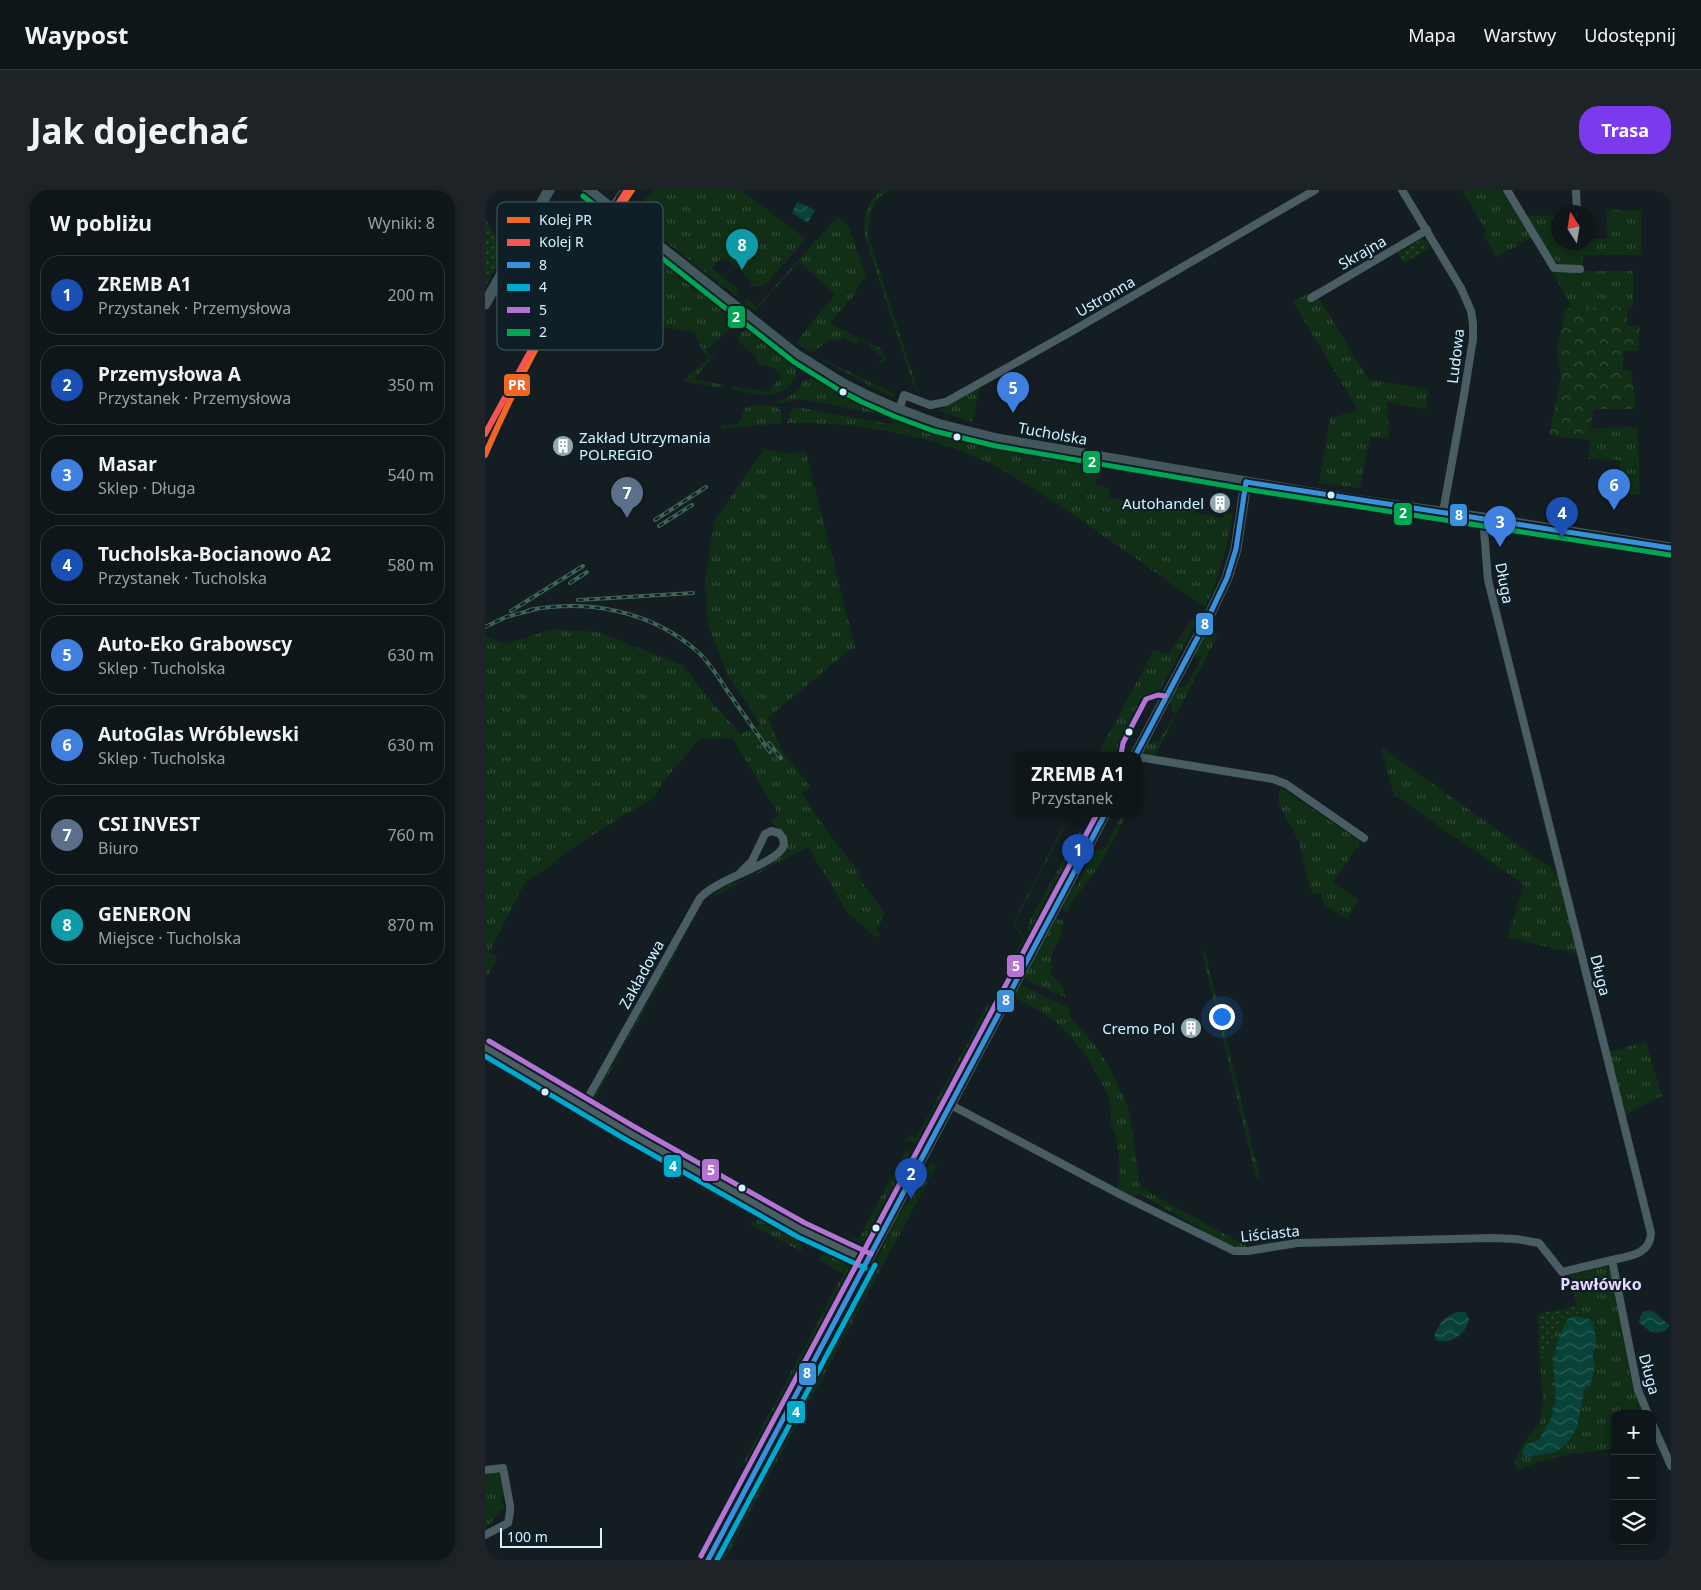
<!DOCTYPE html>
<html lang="pl">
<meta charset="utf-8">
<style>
:root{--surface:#0f1619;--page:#1d2326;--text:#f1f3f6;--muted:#9b9fa2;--line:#2f3538;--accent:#7c3aed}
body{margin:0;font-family:"Noto Sans",sans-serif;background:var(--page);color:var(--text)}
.controls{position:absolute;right:15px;bottom:15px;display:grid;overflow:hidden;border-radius:10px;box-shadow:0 2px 8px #0003}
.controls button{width:45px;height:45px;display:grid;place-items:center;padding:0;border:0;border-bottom:1px solid var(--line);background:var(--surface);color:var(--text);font:25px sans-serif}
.compass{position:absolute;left:1066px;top:15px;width:45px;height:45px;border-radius:50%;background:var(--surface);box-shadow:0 2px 8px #0003;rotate:348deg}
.scale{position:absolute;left:15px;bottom:12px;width:102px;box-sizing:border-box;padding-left:5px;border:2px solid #d4f3ff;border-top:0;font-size:14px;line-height:18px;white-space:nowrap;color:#d4f3ff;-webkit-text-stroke:4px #0e1f27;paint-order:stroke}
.you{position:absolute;left:736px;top:826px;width:18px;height:18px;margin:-12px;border:4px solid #fff;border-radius:50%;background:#1a73e8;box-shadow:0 0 0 8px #1a73e833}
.badge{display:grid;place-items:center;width:32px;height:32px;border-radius:50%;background:var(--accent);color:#fff;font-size:16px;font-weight:700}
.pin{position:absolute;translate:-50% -41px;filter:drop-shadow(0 1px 2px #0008)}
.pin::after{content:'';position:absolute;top:26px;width:18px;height:15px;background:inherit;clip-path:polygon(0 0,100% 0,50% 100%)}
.popup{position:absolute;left:529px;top:562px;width:128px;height:65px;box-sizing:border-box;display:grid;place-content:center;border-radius:10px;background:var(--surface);filter:drop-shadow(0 1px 4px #0005);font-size:16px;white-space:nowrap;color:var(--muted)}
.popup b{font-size:19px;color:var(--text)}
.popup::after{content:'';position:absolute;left:50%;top:100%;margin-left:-10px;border:10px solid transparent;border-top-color:var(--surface)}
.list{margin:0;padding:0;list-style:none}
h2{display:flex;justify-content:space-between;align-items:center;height:65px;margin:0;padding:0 20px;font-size:21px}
h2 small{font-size:16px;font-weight:400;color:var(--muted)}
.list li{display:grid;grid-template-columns:32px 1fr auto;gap:15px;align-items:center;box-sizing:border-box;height:80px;margin:0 10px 10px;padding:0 10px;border:1px solid var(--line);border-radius:20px}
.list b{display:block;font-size:19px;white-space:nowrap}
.list p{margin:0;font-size:16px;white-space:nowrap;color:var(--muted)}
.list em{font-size:16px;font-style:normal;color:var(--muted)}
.icon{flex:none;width:28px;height:28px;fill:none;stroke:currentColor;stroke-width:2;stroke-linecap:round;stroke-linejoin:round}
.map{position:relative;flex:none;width:1186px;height:1370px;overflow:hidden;border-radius:20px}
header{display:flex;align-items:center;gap:30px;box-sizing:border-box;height:70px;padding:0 25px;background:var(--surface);border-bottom:1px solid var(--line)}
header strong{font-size:24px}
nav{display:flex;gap:28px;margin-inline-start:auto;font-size:18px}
.intro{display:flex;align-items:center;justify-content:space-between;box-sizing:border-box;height:120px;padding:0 30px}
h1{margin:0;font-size:35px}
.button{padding:12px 22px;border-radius:20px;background:var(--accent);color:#fff;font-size:18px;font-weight:700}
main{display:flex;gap:30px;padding:0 30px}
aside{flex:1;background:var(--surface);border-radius:20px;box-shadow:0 2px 8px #0003}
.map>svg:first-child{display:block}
.grass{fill:url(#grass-tufts);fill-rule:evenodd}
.forest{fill:url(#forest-crowns)}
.park{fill:url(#park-dots)}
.water{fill:url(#water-waves)}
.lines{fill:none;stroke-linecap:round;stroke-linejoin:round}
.street{stroke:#495d62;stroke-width:8}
.secondary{stroke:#43585d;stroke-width:11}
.rail-casing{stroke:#3f6455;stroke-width:4}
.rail{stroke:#0e1f27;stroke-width:2;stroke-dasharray:5.5;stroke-linecap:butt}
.bus-1-casing{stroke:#0e1f27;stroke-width:9}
.bus-2-casing{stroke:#0e1f27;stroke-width:9}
.bus-3-casing{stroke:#0e1f27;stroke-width:9}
.bus-4-casing{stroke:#0e1f27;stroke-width:9}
.bus-1{stroke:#3a90db;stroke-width:5}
.bus-2{stroke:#00a9ce;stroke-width:5}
.bus-3{stroke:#b673d3;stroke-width:5}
.bus-4{stroke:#00a651;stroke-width:5}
.rail-1-casing{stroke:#0e1f27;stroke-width:10}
.rail-2-casing{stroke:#0e1f27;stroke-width:10}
.rail-1{stroke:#f26522;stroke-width:6}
.rail-2{stroke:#f65353;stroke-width:6}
.bus-dot{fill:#d4f3ff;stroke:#0e1f27;stroke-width:2}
.labels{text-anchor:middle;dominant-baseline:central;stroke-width:4;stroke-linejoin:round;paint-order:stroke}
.street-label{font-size:15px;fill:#d4f3ff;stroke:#0e1f27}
.poi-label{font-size:15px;fill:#d4f3ff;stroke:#0e1f27;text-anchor:end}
.neighbourhood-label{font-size:16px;font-weight:bold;fill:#ecd6ff;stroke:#0e1f27}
.key{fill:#0e1f27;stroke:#495f68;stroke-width:1}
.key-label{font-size:14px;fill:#d4f3ff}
.line-badge{stroke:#0e1f27;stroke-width:2}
.badge-label{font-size:14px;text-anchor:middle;font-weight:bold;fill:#fff}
</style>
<header>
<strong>Waypost</strong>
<nav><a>Mapa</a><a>Warstwy</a><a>Udostępnij</a></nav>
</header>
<div class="intro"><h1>Jak dojechać</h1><a class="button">Trasa</a></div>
<main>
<aside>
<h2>W pobliżu<small>Wyniki: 8</small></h2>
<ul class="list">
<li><span class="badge" style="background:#1a4fb4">1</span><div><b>ZREMB A1</b><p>Przystanek · Przemysłowa</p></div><em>200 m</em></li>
<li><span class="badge" style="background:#1a4fb4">2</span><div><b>Przemysłowa A</b><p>Przystanek · Przemysłowa</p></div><em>350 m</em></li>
<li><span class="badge" style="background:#3f7fe0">3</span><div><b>Masar</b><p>Sklep · Długa</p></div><em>540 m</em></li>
<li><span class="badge" style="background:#1a4fb4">4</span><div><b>Tucholska-Bocianowo A2</b><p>Przystanek · Tucholska</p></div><em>580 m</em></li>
<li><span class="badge" style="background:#3f7fe0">5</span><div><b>Auto-Eko Grabowscy</b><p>Sklep · Tucholska</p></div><em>630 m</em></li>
<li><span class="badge" style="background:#3f7fe0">6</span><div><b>AutoGlas Wróblewski</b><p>Sklep · Tucholska</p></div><em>630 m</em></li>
<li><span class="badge" style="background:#5c6f8a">7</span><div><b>CSI INVEST</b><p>Biuro</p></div><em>760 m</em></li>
<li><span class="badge" style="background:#0f9aa8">8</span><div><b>GENERON</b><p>Miejsce · Tucholska</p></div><em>870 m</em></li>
</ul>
</aside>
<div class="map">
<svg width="1186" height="1370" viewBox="0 0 1186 1370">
<defs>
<pattern id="grass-tufts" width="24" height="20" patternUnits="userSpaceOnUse" patternTransform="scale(1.25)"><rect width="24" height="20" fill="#112e17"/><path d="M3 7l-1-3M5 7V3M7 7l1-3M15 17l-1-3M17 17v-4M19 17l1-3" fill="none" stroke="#334d3a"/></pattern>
<pattern id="forest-crowns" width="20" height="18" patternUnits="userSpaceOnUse" patternTransform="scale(1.25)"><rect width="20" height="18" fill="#112e17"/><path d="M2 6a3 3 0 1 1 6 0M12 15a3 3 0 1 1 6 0" fill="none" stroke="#334d3a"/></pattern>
<pattern id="park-dots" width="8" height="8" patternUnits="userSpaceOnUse" patternTransform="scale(1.25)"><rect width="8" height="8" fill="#112e17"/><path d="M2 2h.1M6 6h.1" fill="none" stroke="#334d3a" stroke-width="1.8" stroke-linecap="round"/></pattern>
<pattern id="water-waves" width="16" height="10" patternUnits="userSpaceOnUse" patternTransform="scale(1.25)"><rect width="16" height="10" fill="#094238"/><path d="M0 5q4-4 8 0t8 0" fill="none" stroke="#2c5e56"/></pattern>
</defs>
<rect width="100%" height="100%" fill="#141d21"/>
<g class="grass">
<path d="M168 0H256L321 49 280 95 266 97V90L242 70 236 68 227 78 253 99 254 101 251 106 162 37 154 20 156 14Z"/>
<path d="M396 0H406L394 7 386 21 383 44 433 201H432L430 200 380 48C378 31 381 10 396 0Z"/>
<path d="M979 0H1017L1046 48 1011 67 998 45 1002 42 977 1Z"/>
<path d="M1122 20H1156V65H1098V77H1078L1062 63 1040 26 1073 25 1074 52H1104V49H1122Z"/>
<path d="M353 26 364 37 382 88 379 87 368 107 345 133 395 158 402 169 399 173H393L397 168 394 164 389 161V159L384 157 385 155 374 149 371 154 358 147 356 151 346 149 326 163 311 152 350 104 314 72 270 121 258 111 262 110 272 116Z"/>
<path d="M165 61 171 63 250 128 251 131 249 135 221 161 225 166 231 163 209 189 239 195 237 198 206 193 198 190 223 168 218 161 209 142 149 132 155 69 157 65Z"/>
<path d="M1067 81H1148V118H1088Z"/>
<path d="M829 100 883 189 943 200 941 219 902 212 904 249 885 247 875 298 834 293 845 228 873 220 808 112Z"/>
<path d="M262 139 267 140 310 174 312 179 310 184 312 186C309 190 306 195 302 198 288 210 263 203 247 199L246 196 283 202 296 186 289 178 274 175 273 174 271 166 254 152 253 147 257 141 258 142Z"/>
<path d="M337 169 409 203 411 206 407 207 338 171Z"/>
<path d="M326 187 334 189 363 205 402 224V226L317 209C305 209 302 215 289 212 304 210 311 202 319 190L321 191Z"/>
<path d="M495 196 488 232 453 221Z"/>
<path d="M273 215C288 216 299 214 297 233L236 239 237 234 241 236 254 233 260 218Z"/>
<path d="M312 217 404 234 413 229C441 239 469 255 500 255L614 275C620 282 614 288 609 294L625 298 623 307 681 320 682 312 709 317 708 322 738 328 740 322 748 323C742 356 735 387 720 417 672 384 625 349 576 317 549 299 522 280 491 267 432 242 366 232 302 233L306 220Z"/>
<path d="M1153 237 1155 305 1134 303 1135 270 1104 269 1106 238Z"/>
<path d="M279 259 299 263 321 262 370 458 363 461 283 528 296 559 325 597 317 604 347 648 376 684 373 687 400 723 391 740 395 744 391 748 362 722 323 657 230 706 227 705 245 694 252 693 286 675 292 668 300 661 302 657 301 646 298 641 290 636 285 631 294 625 247 548 214 549 181 588 168 608 133 629 77 665 64 677 41 691 4 762 13 767 0 790V449L1 447 21 454 67 439 113 442 198 475 221 506 256 544 275 534 242 484 223 435 220 392 229 331Z"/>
<path d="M709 427 713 429 676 498 665 507V510L659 513 655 517 654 533 652 532 650 536 647 535 639 549 641 551 637 566H612L669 460 683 464Z"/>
<path d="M722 438 733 445 669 567 661 565 658 559 662 554 674 551 690 523 686 522 687 517 684 511 690 499 701 496 717 466 711 467V460Z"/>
<path d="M896 557 1073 683 1092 764 1022 747 1039 695 909 605Z"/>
<path d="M797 598 876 652 848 692 874 710 862 729 838 714 836 702 828 704 825 698 814 652 794 614V601Z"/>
<path d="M637 624H642C631 645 620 666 607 686 599 698 587 709 583 722L577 720C576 710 584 703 590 695L592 696 610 661 619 659Z"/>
<path d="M579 634H581L530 733 542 752 530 775 525 773 538 748 528 733Z"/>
<path d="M595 642 599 643 546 745 543 741 542 736 592 644Z"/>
<path d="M569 727 579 731 577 743 567 764 566 784 578 797 580 807 541 790 539 784Z"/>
<path d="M192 758H194L109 911 130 922 126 925 115 919 109 912C108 905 122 885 125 877L127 876Z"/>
<path d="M720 761 775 987 771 988 720 775 717 762Z"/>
<path d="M536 795 583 817 586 828 613 859 627 882 644 920 655 997 763 1057 787 1051 788 1053C780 1055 772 1057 764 1058 746 1060 729 1048 714 1041L715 1038 654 1004 650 1007 631 998C637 986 634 957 630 944 629 941 626 938 626 934 625 928 627 921 625 915 623 904 617 893 611 883 589 843 568 827 528 807L533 796Z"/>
<path d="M503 814 508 816 434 954 421 950 424 945 431 948Z"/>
<path d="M1161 852 1177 906 1140 925 1124 862Z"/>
<path d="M421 960 426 962 428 965 382 1051 380 1054H377L365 1048 366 1046 373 1050Z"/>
<path d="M448 973 452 975 289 1277 240 1370H228L361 1121 371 1108 401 1051 408 1032 421 1014H422L444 974Z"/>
<path d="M271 1024 331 1056 330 1058 327 1060 318 1055 316 1059 319 1063 265 1034 267 1031 270 1033 274 1027Z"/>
<path d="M342 1062C353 1061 367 1067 368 1079L263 1275 258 1273 358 1084 332 1069Z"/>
<path d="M1119 1076 1125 1079 1148 1197 1160 1224H1130V1257C1116 1263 1102 1261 1087 1264 1069 1267 1050 1273 1033 1280L1029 1272 1039 1253 1056 1231 1058 1207 1055 1173 1077 1127 1093 1124 1086 1085ZM1073 1150 1112 1156C1106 1166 1111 1176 1108 1187 1106 1193 1100 1197 1098 1203 1095 1215 1094 1227 1092 1238L1042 1254 1054 1251 1067 1226 1071 1210 1068 1178 1069 1166Z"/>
<path d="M14 1282 20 1305 15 1308 17 1313 20 1316C12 1322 9 1332 0 1338V1285Z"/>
</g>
<path class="forest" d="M1142 117V136H1155L1153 161H1138V180L1146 181 1151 219H1109L1104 250 1064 245 1076 186 1072 160 1080 118Z"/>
<g class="park">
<path d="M0 28 19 63 0 97Z"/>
<path d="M937 49 940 50 946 59H944L919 73 913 63Z"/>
<path d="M1092 1116 1093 1124 1077 1128 1055 1173 1053 1124Z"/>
</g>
<g class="water">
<path d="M312 12 330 20 323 33 307 23Z"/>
<path d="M1166 1120 1172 1124 1185 1136C1175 1148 1163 1142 1154 1132L1155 1127 1158 1122Z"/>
<path d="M974 1122H980L984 1128C983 1142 966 1156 951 1150L949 1146C954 1133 960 1125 974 1122Z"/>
<path d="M1089 1126 1101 1128 1108 1132 1112 1156 1109 1161 1108 1168 1110 1177 1107 1190 1099 1201 1092 1238 1082 1253 1071 1262 1041 1267 1037 1264C1038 1254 1046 1253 1054 1250L1067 1226 1071 1210 1068 1178 1069 1166 1073 1150 1082 1130Z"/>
</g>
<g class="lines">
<g class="street">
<path d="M917 0 976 98 986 121 988 133V149L978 211 958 322"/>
<path d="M1022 0 1069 78 1095 79"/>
<path d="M1091 0 1092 22"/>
<path d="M826 108 942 40"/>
<path d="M414 220 419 205 445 215 461 212 589 140 830 0"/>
<path d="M998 328 1003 390 1166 1043C1165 1065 1144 1066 1127 1070L1153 1200 1163 1224"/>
<path d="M653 567 788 589 801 594 879 648"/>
<path d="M0 857 144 942 317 1040 383 1071"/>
<path d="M99 915 215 708C232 688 292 675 299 655L298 648 294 643 286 641 280 644 267 671 255 683"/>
<path d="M466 915 638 1006 749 1061H763L812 1053 1006 1048 1031 1049 1054 1053 1077 1082 1127 1070"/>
<path d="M1167 1233 1186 1276"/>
<path d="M0 1280 18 1278 25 1315V1322L23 1333 0 1345"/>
</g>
<g class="secondary">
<path d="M103 0 313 166 358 194 380 205 414 220 452 234 512 249 761 292 870 310 998 328 1186 358"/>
<path d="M0 114 64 0"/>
<path d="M650 566 724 426 742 388 751 359 761 292"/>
<path d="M223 1370 620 624"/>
</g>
<g class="rail-casing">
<g id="rail">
<path d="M29 189 64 114 109 41 137 0"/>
<path d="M170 330 221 297"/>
<path d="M174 336 207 315"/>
<path d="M85 393 102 382"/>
<path d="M93 410 208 403"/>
<path d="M44 420C104 409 167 421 213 462 225 473 234 488 243 502 257 522 271 542 285 562"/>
<path d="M26 421 98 376"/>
<path d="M0 437 21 427 51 419"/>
<path d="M284 553 296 568"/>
</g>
</g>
<use href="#rail" class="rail"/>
<g class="bus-1-casing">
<g id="bus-1">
<path d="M761 292 1186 358"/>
<path d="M650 566 724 426 742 388 751 359 761 292"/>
<path d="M223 1370 620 624"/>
</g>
</g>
<g class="bus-2-casing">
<g id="bus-2">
<path d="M0 866 140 949 313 1047 380 1078"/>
<path d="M232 1370 390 1075"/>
</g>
</g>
<g class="bus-3-casing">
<g id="bus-3">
<path d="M636 565 638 553 661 509 673 505 680 506"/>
<path d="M4 851 148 936 320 1033 386 1064"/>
<path d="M216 1366 612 624"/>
</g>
</g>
<g class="bus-4-casing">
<path id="bus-4" d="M98 6 309 172 354 200 377 212 411 227 449 241 511 256 760 299 1185 365"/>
</g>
<use href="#bus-1" class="bus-1"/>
<use href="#bus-2" class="bus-2"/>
<use href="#bus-3" class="bus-3"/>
<use href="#bus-4" class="bus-4"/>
<g class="rail-1-casing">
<path id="rail-1" d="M0 265C41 171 88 83 147 0"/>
</g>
<g class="rail-2-casing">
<path id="rail-2" d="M0 244 85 89 142 0"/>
</g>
<use href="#rail-1" class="rail-1"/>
<use href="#rail-2" class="rail-2"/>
</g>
<defs>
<g id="building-disc" transform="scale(1.125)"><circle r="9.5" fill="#91a8b1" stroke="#0e1f27"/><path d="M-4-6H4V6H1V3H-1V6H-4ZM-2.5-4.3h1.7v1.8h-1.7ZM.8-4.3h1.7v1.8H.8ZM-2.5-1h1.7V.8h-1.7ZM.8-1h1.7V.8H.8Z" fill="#fff"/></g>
</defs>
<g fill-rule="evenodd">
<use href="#building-disc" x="78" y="256"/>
<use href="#building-disc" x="735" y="313"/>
<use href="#building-disc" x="706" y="838"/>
</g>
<g class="bus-dot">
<circle cx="358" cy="202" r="4.5"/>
<circle cx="472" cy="247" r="4.5"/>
<circle cx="846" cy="305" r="4.5"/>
<circle cx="644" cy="542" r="4.5"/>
<circle cx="60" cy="902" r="4.5"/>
<circle cx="257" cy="998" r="4.5"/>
<circle cx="391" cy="1038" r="4.5"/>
</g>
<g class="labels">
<g class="street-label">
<text transform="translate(877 62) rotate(-30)">Skrajna</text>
<text transform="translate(620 106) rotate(-30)">Ustronna</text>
<text transform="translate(970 166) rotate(-83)">Ludowa</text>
<text transform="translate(568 243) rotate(10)">Tucholska</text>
<text transform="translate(1020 393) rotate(79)">Długa</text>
<text transform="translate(156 784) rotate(-61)">Zakładowa</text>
<text transform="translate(1116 785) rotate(76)">Długa</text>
<text transform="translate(785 1043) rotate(-6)">Liściasta</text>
<text transform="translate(1165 1184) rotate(75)">Długa</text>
</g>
<g class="poi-label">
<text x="94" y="247" text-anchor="start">Zakład Utrzymania<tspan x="94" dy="17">POLREGIO</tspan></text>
<text x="719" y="313">Autohandel</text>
<text x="690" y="838">Cremo Pol</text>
</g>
<g class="neighbourhood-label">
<text x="1116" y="1094">Pawłówko</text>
</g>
</g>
<rect x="12" y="12" width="166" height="148" rx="8" class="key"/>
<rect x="22" y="27" width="23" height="6" fill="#f26522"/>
<rect x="22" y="49" width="23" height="7" fill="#f65353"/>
<rect x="22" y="72" width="23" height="6" fill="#3a90db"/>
<rect x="22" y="94" width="23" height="7" fill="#00a9ce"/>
<rect x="22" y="117" width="23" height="6" fill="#b673d3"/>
<rect x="22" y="139" width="23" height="7" fill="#00a651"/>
<g class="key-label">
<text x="54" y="35">Kolej PR</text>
<text x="54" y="57">Kolej R</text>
<text x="54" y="80">8</text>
<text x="54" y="102">4</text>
<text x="54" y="125">5</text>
<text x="54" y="147">2</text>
</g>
<g class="line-badge">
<rect x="242" y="115" width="19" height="24" rx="5" fill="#00a651"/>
<rect x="18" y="183" width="28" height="24" rx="5" fill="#f26522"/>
<rect x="597" y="260" width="19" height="24" rx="5" fill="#00a651"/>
<rect x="908" y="312" width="20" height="24" rx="5" fill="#00a651"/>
<rect x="964" y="313" width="19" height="24" rx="5" fill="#3a90db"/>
<rect x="710" y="422" width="19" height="24" rx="5" fill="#3a90db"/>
<rect x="521" y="764" width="19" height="24" rx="5" fill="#b673d3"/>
<rect x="511" y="799" width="19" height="24" rx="5" fill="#3a90db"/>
<rect x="178" y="964" width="19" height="24" rx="5" fill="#00a9ce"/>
<rect x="216" y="968" width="19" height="24" rx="5" fill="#b673d3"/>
<rect x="313" y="1172" width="19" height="24" rx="5" fill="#3a90db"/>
<rect x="301" y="1210" width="20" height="24" rx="5" fill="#00a9ce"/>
</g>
<g class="badge-label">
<text x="251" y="132">2</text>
<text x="32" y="200">PR</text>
<text x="607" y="277">2</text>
<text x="918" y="328">2</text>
<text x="974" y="330">8</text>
<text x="720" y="439">8</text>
<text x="531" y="781">5</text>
<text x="521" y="815">8</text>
<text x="188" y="981">4</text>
<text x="226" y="985">5</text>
<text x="322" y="1188">8</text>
<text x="311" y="1227">4</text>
</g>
</svg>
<div class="controls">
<button>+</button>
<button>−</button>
<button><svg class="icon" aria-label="layers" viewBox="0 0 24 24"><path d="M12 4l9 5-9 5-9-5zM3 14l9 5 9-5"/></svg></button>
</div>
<svg class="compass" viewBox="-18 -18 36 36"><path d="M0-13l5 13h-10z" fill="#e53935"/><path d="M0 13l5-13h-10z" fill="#9b9fa2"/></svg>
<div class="scale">100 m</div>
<div class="you"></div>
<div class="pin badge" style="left:593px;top:685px;background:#1a4fb4">1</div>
<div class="popup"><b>ZREMB A1</b>Przystanek</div>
<div class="pin badge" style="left:426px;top:1009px;background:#1a4fb4">2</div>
<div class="pin badge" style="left:1015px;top:357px;background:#3f7fe0">3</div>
<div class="pin badge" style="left:1077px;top:348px;background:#1a4fb4">4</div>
<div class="pin badge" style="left:528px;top:223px;background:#3f7fe0">5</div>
<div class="pin badge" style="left:1129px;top:320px;background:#3f7fe0">6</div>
<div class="pin badge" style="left:142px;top:328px;background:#5c6f8a">7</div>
<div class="pin badge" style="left:257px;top:80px;background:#0f9aa8">8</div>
</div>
</main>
